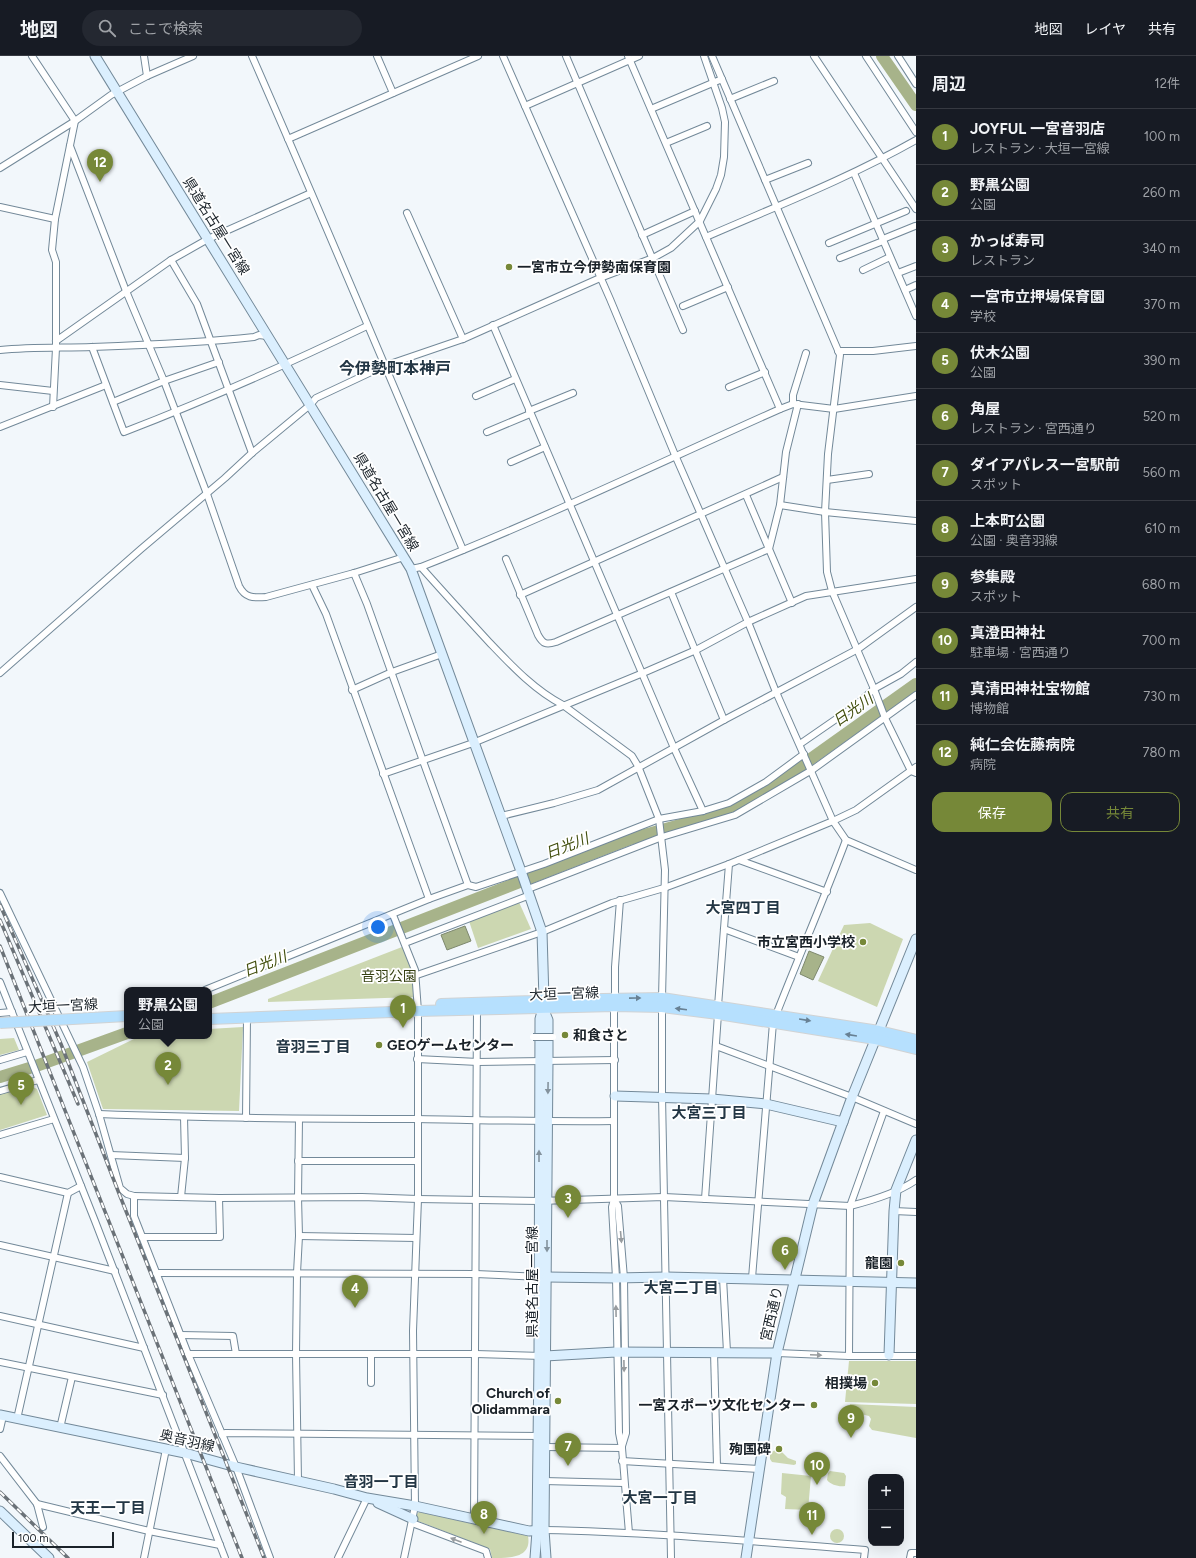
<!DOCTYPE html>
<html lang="ja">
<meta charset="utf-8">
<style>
:root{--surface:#171b24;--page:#242831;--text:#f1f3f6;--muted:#9ea1a6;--line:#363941;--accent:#768838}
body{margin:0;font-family:Figtree,"Noto Sans JP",sans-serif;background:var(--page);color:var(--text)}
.controls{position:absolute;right:12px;bottom:12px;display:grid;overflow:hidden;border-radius:8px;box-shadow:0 4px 16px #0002}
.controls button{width:36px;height:36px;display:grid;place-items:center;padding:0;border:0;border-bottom:1px solid var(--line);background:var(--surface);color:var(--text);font:20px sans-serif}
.scale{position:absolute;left:12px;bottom:10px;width:102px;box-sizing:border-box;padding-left:4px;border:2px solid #1a2229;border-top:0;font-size:11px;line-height:14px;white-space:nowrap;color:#1a2229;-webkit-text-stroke:3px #fff;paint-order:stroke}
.you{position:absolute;left:378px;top:871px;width:14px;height:14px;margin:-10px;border:3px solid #fff;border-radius:50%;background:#1a73e8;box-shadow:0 0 0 6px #1a73e833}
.badge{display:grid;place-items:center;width:26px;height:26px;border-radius:50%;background:var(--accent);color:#fff;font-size:13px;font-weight:700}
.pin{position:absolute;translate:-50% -33px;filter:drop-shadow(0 1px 2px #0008)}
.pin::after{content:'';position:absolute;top:21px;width:14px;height:12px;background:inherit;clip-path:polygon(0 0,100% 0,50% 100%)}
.popup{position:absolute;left:124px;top:931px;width:88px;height:52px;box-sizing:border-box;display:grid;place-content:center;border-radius:8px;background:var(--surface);filter:drop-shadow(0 1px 3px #0005);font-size:13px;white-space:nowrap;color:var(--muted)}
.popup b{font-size:15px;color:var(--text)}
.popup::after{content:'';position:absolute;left:50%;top:100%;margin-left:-8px;border:8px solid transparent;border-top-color:var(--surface)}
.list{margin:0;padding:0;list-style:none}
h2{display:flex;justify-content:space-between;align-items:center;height:52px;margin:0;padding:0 16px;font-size:17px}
h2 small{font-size:13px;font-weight:400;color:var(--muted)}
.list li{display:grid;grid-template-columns:26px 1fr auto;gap:12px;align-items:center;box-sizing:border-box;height:56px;padding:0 16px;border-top:1px solid var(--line)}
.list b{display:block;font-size:15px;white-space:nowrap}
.list p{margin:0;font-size:13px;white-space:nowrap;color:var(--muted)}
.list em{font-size:13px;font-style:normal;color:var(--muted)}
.actions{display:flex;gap:8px;padding:12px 16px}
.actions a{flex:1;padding:9px 0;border:1px solid var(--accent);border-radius:12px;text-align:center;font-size:14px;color:var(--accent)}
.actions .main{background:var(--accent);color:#fff}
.icon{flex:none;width:22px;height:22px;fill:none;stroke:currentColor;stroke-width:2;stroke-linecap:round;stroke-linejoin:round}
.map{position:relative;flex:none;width:916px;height:1502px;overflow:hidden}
header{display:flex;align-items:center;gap:24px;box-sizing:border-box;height:56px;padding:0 20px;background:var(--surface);border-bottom:1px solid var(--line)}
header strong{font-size:19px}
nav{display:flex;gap:22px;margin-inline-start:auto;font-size:14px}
.search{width:280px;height:36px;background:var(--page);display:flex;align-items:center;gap:10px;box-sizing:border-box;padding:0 14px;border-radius:22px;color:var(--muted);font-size:15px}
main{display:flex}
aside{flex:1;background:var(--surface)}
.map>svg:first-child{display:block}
.green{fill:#ccd7b1}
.water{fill:#a7b38a;stroke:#7d886d}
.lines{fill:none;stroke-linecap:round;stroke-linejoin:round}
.river{stroke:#a7b38a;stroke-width:12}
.street-casing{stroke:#738999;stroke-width:8}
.secondary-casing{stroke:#738999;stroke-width:11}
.primary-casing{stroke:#d1d3d4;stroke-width:12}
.street{stroke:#fff;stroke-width:6}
.secondary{stroke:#dbeffe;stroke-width:9}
.primary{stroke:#b6e0fe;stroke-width:10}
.rail-casing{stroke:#6b7278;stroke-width:3.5}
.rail{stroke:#fff;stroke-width:2;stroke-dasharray:6;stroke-linecap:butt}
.street-bridge-casing{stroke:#738999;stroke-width:8;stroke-linecap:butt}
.primary-bridge-casing{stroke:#d1d3d4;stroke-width:12;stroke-linecap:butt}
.street-bridge{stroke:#fff;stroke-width:6}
.primary-bridge{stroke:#b6e0fe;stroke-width:10}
.oneway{fill:#688194}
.oneway2{fill:#84939e}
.oneway3{fill:#989c9f}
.poi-dot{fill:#768838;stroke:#fff;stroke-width:1.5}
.labels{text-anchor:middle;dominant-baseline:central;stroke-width:3.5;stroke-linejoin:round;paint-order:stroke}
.street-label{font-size:14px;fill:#1a2229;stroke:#fff}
.poi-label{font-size:14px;font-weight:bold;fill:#1a2229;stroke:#fff;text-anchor:end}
.park-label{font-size:14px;fill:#364112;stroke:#fff}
.water-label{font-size:15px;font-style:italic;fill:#424f0e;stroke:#fff}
.neighbourhood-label{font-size:15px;font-weight:bold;fill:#233644;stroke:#fff}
.quarter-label{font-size:16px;font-weight:bold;fill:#233644;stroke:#fff}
</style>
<header>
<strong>地図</strong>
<div class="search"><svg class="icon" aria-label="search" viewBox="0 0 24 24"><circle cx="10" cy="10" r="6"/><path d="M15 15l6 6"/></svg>ここで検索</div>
<nav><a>地図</a><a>レイヤ</a><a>共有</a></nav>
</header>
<main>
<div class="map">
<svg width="916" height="1502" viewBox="0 0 916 1502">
<rect width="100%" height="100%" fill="#f2f7fb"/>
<g class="green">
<path d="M518 844 531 873 478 892 468 862Z"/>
<path d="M870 867 903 883 877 951 818 925 844 869Z"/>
<path d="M402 891C411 907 414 922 414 941L268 946V943Z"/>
<path d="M243 971 239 1055 103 1053 87 1006 140 980H209V973Z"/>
<path d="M14 982 19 994 0 999V983Z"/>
<path d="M33 1031 37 1033 47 1059 0 1074V1038Z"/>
<path d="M849 1305H916V1348L845 1346Z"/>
<path d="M850 1348 916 1351V1382L872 1374 869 1370 871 1363 869 1360 848 1355Z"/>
<path d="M776 1394 781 1395 788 1402 796 1405V1408L794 1409 772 1406 770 1403V1399L773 1395Z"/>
<path d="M830 1415 844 1417 846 1420 845 1430C839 1431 831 1429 827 1424L828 1417Z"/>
<path d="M782 1417 811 1420 808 1454 785 1453 786 1441 781 1438Z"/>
<path d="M419 1456 528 1480C532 1502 510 1502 492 1502L490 1493 418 1465 415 1460Z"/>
<circle cx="837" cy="1480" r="7"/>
</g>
<g class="water">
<path d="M465 870 471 885 447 894 441 879Z"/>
<path d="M809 895 824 901 813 924 800 918Z"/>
</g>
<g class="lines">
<g class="river">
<path d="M882 0 916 49"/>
<path d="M209 947 630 783 712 760 740 750 774 729 916 628"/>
<path d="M0 1021 36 1010 127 977"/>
</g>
<g class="street-casing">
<g id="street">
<path d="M32 0 75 65 55 163 52 194 56 206V292L53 351"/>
<path d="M144 0 147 20"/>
<path d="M252 0C324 164 393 329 463 494"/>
<path d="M377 0 393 37"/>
<path d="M503 0 610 243 675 399 748 566 776 636 833 765 846 784 916 814"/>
<path d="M566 0 683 274"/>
<path d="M628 0 780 353 793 348 834 353 916 340"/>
<path d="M712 0 840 299 828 398 825 456 827 516 832 535 874 633 885 662 911 715 916 717"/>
<path d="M814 0 916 153"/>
<path d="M866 0 916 76"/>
<path d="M898 0 916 28"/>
<path d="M730 43 774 25"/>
<path d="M525 50 639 0"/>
<path d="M651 53 722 23"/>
<path d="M288 83 478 0"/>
<path d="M666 87 707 70"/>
<path d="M70 90 126 235 164 325 207 438 239 530C245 542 253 542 266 541L354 517 404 501"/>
<path d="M0 112 75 65 111 39 147 20 193 0"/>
<path d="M854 117 916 260"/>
<path d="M765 124 808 107"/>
<path d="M0 151 55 163"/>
<path d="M407 157 463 283"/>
<path d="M642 179 695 155"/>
<path d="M706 181C777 150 849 122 916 84"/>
<path d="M883 183 915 170"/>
<path d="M829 187 906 155"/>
<path d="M840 202 883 185"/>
<path d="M171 204 197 248 252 397"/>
<path d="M863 214 890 201"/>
<path d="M898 217 916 210"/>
<path d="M905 234 916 229"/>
<path d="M683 250 728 231"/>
<path d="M493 269 674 692 703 755"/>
<path d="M56 285 171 204 208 183 311 137"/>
<path d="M92 291 124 376C207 344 288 308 367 270"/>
<path d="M0 294C31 291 61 292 92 291 146 289 200 287 254 281L259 279 267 280"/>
<path d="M838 295H873L916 290"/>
<path d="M0 329 53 335"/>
<path d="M729 331 765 316"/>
<path d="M476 340 515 323"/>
<path d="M113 346 164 325 219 306"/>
<path d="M793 348V339L806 297"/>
<path d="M529 355 573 337"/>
<path d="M0 371 106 329"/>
<path d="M487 376 530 358"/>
<path d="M511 406 545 391"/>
<path d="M827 424 869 418"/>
<path d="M746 439 792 547"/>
<path d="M780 449 825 456 916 465"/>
<path d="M506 503 538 579C543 588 546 589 556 586L769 493 780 449 786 396 798 348"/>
<path d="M421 511C543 463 661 406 780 353"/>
<path d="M411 513 421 511C443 536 466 561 489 586 511 609 534 634 563 649L632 700 638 710 659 763 665 814 662 942V1040L671 1502"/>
<path d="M354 517 367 548 423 705 468 829"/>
<path d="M312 529 326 558 429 843"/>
<path d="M671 536 724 664"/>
<path d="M520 539 783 421"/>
<path d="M0 617 141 493 225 422 252 397 310 349 316 342 384 310 463 283 600 222 653 202 671 192 700 165 716 133 721 119 724 101 725 66 722 52 704 0"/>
<path d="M352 634 392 616 442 598"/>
<path d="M800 688 855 650 874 633 901 618 916 606"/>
<path d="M383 718 473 687 643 617 696 594 748 566 806 540 916 523"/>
<path d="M501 760 554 747 598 734 724 664 858 593 916 551"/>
<path d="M739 804 827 836"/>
<path d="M528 833 662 781 735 759 812 714 916 639"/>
<path d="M0 837 83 1011 99 1058 120 1132 127 1138 134 1140V1160L188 1298 236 1411 270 1502"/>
<path d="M393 859 415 914 418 955V1143L413 1275 415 1450 404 1502"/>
<path d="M724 873 799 901"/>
<path d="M405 887 530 839"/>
<path d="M417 919 542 876 612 847 664 832 729 808 833 765 856 754 916 711"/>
<path d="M0 926 95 1165 225 1502"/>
<path d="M205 934 429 843 468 829 476 831 544 808 659 763 703 755 729 747 766 726 804 698"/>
<path d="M615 943V911L620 844"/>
<path d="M614 950V1143L612 1151 616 1222 619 1377 622 1392 629 1477"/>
<path d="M718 950 729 808"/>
<path d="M0 957 12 956"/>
<path d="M776 959C799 900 824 843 846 784"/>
<path d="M716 990 852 1041 916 1068"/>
<path d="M417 1003 478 1006 615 1004"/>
<path d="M0 1004 27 996"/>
<path d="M0 1035 38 1024"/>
<path d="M99 1058C205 1062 311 1063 417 1063 483 1064 549 1066 614 1065"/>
<path d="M246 1062 247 961"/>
<path d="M0 1079 54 1063"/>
<path d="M111 1099 185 1102"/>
<path d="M298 1105H417"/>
<path d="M0 1121 68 1137 81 1130"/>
<path d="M134 1140 219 1142 362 1141 418 1143 539 1145 664 1141 850 1150C870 1145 899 1136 916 1124"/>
<path d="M181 1141 185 1102 184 1061"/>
<path d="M614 1143 618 1150 624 1222 626 1377 622 1390"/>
<path d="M705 1143 718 958"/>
<path d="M894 1155 916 1156"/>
<path d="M299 1180 416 1182"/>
<path d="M142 1181H220L219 1142"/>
<path d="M0 1189 115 1215"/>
<path d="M156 1217 476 1218 542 1221"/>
<path d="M723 1222 727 1296"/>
<path d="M752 1222 773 967"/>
<path d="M0 1260 144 1292"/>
<path d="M181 1279 233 1280 236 1298"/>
<path d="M714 1296 717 1410"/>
<path d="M777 1297 849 1300H916"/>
<path d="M188 1298H476L542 1300"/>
<path d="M849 1300 850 1150 884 1055"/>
<path d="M0 1306 163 1339"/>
<path d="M371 1327V1299"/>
<path d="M17 1363 68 1137"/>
<path d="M60 1372 72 1321"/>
<path d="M0 1373 3 1360"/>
<path d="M222 1379 225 1377 541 1380"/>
<path d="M545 1391 622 1392"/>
<path d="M0 1400 37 1448 43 1471"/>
<path d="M622 1405 759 1413"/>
<path d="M298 1425 296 1298 297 1217 299 1180 298 1141 299 1063"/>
<path d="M544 1425 624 1427"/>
<path d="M37 1448 149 1475 220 1489"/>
<path d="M474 1462 477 955"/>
<path d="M412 1467 486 1495 488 1502"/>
<path d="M544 1474C651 1476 758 1486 865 1494L864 1502"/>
<path d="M144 1502 166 1393"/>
<path d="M338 1502 367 1442"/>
<path d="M910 1502 911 1497H916"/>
</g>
</g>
<g class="secondary-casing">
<g id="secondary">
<path d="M95 0 411 513 522 818 542 876 544 944 543 952 540 963 539 1300 537 1475 535 1502"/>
<path d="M543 952 548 964V1005L544 1474 546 1502"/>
<path d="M615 1040 712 1043 766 1048 843 1066"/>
<path d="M547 1221 616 1222 666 1221 916 1227"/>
<path d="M889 1299 894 1155 896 1134 916 1084"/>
<path d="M545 1300 616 1296 777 1297"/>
<path d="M0 1359 185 1397 236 1411 334 1433 367 1442 415 1450 529 1475 544 1474"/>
<path d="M378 1447 413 1463"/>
<path d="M0 1455 49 1502"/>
<path d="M746 1502 777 1297 813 1148 852 1041 916 883"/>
</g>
</g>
<g class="primary-casing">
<g id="primary">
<path d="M441 948 534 945 544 944 662 942 879 975 916 984"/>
<path d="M209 963 418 955 614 950 662 951 718 958 875 983 916 993"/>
</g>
</g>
<use href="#street" class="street"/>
<use href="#secondary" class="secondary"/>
<use href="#primary" class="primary"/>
<g class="rail-casing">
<g id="rail">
<path d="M0 849 61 988 120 1140 264 1502"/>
<path d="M0 864 78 1048"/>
<path d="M0 890 242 1502"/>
<path d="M0 1436 68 1502"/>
</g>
</g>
<use href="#rail" class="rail"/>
<g class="street-bridge-casing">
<path id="street-bridge" d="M533 981H553"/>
</g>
<g class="primary-bridge-casing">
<path id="primary-bridge" d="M0 967 127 960"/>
</g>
<use href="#street-bridge" class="street-bridge"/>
<use href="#primary-bridge" class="primary-bridge"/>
</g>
<defs><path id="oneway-solid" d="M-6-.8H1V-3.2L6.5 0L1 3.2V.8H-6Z"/></defs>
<g class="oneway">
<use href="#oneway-solid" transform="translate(635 942) rotate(-1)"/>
<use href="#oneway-solid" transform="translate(681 953) rotate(-173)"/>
<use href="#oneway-solid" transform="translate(805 964) rotate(9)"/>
<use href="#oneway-solid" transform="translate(851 979) rotate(-171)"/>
</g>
<g class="oneway2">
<use href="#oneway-solid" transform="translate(548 1032) rotate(91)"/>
<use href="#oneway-solid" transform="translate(539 1100) rotate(-90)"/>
<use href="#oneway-solid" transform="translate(547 1190) rotate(90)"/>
</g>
<g class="oneway3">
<use href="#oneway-solid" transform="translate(621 1181) rotate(85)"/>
<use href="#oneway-solid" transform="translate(616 1255) rotate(-91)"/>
<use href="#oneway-solid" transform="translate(816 1299) rotate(2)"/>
<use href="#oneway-solid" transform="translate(624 1310) rotate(89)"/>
<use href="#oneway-solid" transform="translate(456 1484) rotate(-159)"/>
</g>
<g class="poi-dot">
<circle cx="509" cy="211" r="4"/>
<circle cx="863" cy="886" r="4"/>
<circle cx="565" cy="979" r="4"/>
<circle cx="379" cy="989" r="4"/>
<circle cx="901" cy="1207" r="4"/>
<circle cx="875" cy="1327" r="4"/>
<circle cx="558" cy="1345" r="4"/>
<circle cx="814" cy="1349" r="4"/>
<circle cx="779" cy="1393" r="4"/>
</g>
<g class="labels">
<g class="street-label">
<text transform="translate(216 170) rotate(58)">県道名古屋一宮線</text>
<text transform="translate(386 446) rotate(59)">県道名古屋一宮線</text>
<text transform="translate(564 938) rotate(-2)">大垣一宮線</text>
<text transform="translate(63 950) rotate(-3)">大垣一宮線</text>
<text transform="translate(532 1226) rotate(-90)">県道名古屋一宮線</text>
<text transform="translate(772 1258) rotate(-77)">宮西通り</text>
<text transform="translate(187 1385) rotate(13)">奥音羽線</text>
</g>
<g class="poi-label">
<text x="517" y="211" text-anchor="start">一宮市立今伊勢南保育園</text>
<text x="855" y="886">市立宮西小学校</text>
<text x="573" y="979" text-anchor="start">和食さと</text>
<text x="387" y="989" text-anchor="start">GEOゲームセンター</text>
<text x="893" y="1207">龍園</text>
<text x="867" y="1327">相撲場</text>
<text x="550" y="1337">Church of<tspan x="550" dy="16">Olidammara</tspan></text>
<text x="806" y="1349">一宮スポーツ文化センター</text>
<text x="771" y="1393">殉国碑</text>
</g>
<g class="park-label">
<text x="389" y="920">音羽公園</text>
</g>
<g class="water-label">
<text transform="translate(853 654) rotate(-35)">日光川</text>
<text transform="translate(567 790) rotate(-21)">日光川</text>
<text transform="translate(265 908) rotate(-21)">日光川</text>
</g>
<g class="neighbourhood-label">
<text x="743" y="852">大宮四丁目</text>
<text x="313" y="991">音羽三丁目</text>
<text x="709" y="1057">大宮三丁目</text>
<text x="681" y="1232">大宮二丁目</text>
<text x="381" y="1426">音羽一丁目</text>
<text x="660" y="1442">大宮一丁目</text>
<text x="108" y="1452">天王一丁目</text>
</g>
<g class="quarter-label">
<text x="395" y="312">今伊勢町本神戸</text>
</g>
</g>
</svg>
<div class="controls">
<button>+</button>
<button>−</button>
</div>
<div class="scale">100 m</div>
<div class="you"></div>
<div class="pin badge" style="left:403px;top:972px">1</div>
<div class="pin badge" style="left:168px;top:1029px">2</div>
<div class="popup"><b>野黒公園</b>公園</div>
<div class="pin badge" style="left:568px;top:1162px">3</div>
<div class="pin badge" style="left:355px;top:1252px">4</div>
<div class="pin badge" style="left:21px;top:1049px">5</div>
<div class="pin badge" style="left:785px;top:1214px">6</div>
<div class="pin badge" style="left:568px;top:1410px">7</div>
<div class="pin badge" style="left:484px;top:1478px">8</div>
<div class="pin badge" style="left:851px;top:1382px">9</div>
<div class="pin badge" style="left:817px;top:1429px">10</div>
<div class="pin badge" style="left:812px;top:1479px">11</div>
<div class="pin badge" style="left:100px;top:126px">12</div>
</div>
<aside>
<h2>周辺<small>12件</small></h2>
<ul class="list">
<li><span class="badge">1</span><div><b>JOYFUL 一宮音羽店</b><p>レストラン · 大垣一宮線</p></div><em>100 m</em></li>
<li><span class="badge">2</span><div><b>野黒公園</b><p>公園</p></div><em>260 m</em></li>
<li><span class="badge">3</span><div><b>かっぱ寿司</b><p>レストラン</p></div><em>340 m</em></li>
<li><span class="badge">4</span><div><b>一宮市立押場保育園</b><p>学校</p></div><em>370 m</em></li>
<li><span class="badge">5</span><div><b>伏木公園</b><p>公園</p></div><em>390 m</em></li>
<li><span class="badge">6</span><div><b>角屋</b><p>レストラン · 宮西通り</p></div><em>520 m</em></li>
<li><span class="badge">7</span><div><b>ダイアパレス一宮駅前</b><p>スポット</p></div><em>560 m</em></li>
<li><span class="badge">8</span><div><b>上本町公園</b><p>公園 · 奥音羽線</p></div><em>610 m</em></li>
<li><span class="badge">9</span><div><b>参集殿</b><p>スポット</p></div><em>680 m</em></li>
<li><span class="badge">10</span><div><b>真澄田神社</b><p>駐車場 · 宮西通り</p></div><em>700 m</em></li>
<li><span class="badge">11</span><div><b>真清田神社宝物館</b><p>博物館</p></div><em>730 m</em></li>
<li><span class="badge">12</span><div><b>純仁会佐藤病院</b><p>病院</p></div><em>780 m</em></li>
</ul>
<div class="actions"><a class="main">保存</a><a>共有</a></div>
</aside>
</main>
